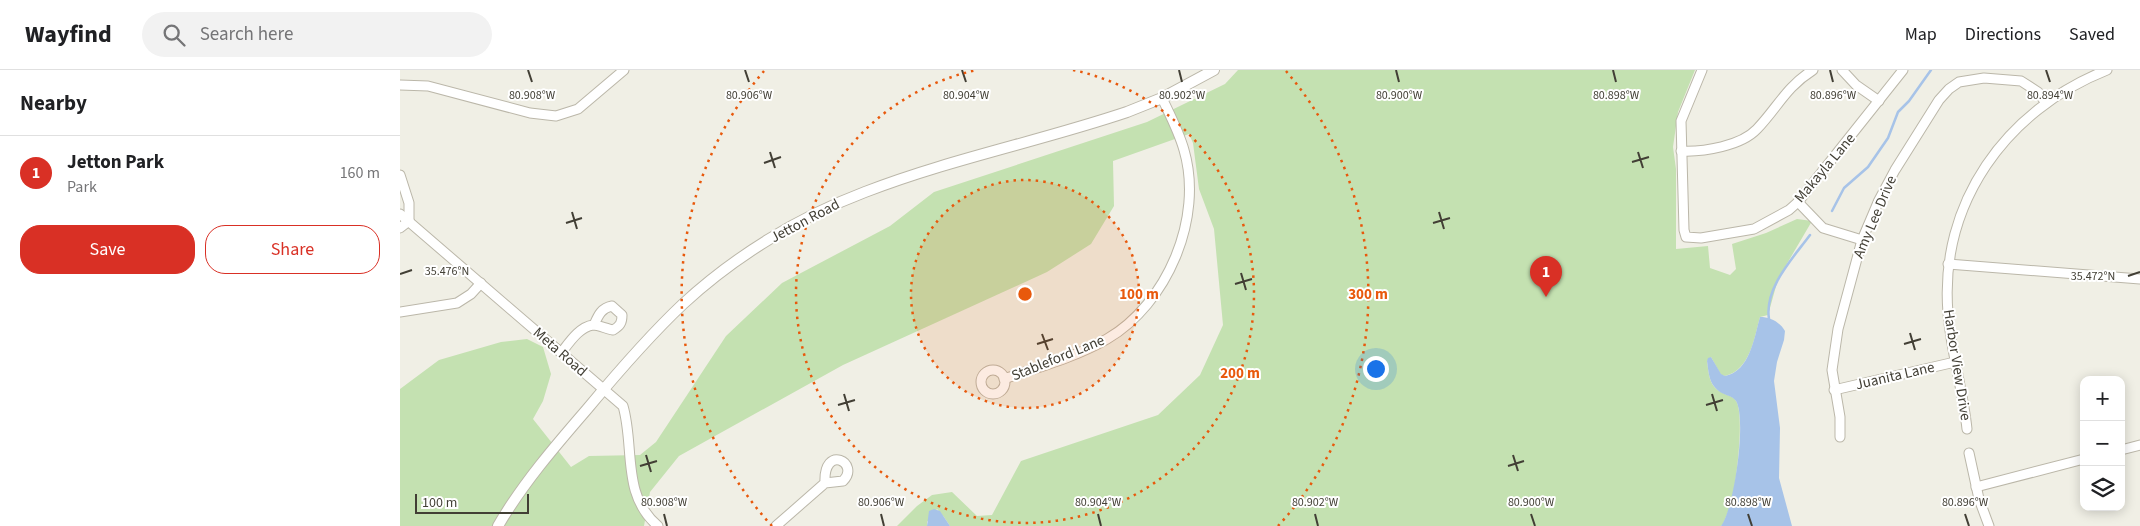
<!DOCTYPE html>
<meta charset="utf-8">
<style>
:root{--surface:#fff;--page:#f2f2f2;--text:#202124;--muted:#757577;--line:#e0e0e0;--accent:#d93025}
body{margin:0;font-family:"Source Sans 3",sans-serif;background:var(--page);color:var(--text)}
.controls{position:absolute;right:15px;bottom:15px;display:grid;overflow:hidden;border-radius:10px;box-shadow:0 2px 12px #0003}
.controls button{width:45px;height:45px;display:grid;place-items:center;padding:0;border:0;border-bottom:1px solid var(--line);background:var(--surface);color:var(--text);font:25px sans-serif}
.scale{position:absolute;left:15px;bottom:12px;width:114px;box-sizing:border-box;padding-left:5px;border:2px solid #423f35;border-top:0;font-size:14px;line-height:18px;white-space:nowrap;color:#423f35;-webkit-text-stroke:4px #fff;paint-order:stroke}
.you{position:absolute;left:975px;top:298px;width:18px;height:18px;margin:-12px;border:4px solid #fff;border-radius:50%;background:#1a73e8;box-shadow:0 0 0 8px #1a73e833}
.badge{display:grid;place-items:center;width:32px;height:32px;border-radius:50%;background:var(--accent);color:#fff;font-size:16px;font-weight:700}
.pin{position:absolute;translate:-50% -41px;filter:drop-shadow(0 1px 2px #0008)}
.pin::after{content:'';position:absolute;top:26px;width:18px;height:15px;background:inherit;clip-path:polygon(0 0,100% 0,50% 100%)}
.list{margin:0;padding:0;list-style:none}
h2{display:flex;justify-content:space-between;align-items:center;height:65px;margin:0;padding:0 20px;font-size:21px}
h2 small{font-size:16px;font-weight:400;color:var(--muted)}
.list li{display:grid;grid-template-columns:32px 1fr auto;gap:15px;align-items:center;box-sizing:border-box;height:75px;padding:0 20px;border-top:1px solid var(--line)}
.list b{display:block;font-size:19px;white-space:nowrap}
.list p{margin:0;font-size:16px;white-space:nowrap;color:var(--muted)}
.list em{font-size:16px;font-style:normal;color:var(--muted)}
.actions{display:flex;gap:10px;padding:15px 20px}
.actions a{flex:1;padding:11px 0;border:1px solid var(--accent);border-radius:20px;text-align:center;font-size:18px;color:var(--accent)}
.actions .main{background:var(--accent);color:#fff}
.icon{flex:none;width:28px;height:28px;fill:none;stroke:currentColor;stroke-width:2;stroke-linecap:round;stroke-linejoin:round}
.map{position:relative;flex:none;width:1740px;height:456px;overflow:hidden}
header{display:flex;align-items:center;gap:30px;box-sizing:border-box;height:70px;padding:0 25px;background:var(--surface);border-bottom:1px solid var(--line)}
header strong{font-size:24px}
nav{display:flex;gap:28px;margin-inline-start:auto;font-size:18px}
.search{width:350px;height:45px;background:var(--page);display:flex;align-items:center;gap:12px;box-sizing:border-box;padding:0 18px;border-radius:28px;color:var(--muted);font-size:19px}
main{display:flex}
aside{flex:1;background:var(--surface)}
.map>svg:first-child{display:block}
.green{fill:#c4e1b1}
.water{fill:#a7c3e8}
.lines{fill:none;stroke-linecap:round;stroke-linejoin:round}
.stream{stroke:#a7c3e8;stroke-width:2.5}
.minor-casing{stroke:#bbb7a9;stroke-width:11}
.tertiary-casing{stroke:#bbb7a9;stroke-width:12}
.minor{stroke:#fff;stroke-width:9}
.tertiary{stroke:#fff;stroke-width:10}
.ticks{fill:none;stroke:#423f35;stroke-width:2}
.ring{fill:none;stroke:#e8590c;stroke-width:2.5;stroke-dasharray:2.5 5}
.labels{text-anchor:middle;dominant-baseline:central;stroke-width:4;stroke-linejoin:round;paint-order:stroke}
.street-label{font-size:15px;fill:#423f35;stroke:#fff}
.ticks-label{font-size:12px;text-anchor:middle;fill:#423f35;stroke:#fff;stroke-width:4;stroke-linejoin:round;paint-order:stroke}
.centre{fill:#e8590c;stroke:#fff;stroke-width:2.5}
.ring-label{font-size:15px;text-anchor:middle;font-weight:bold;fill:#e8590c;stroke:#fff;stroke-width:4;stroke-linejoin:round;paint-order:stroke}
</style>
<header>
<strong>Wayfind</strong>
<div class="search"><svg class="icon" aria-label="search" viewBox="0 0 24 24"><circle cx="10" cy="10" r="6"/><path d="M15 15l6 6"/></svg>Search here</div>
<nav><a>Map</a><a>Directions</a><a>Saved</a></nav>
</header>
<main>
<aside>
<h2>Nearby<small></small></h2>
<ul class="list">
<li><span class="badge">1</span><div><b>Jetton Park</b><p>Park</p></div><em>160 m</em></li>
</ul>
<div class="actions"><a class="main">Save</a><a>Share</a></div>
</aside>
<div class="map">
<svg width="1740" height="456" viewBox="0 0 1740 456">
<rect width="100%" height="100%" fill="#f0efe5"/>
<path class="green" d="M838 0H1295L1278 42 1273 77 1276 99V179L1308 176 1310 198 1330 205 1336 199 1332 174 1366 163 1397 149 1412 151 1378 209 1368 245 1360 247C1354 269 1350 300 1325 306L1321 305 1311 287 1307 291C1309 305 1309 317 1323 323 1328 326 1333 326 1336 331 1345 344 1336 417 1331 433 1329 440 1326 447 1323 454L1321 456H550L544 447 537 439 527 452V456H497L517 436 532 425 552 422 577 446 592 445 621 391 758 345 800 305 823 255 814 159 799 119 793 73 789 64 713 91 714 136 691 174 647 202 443 295 279 386 250 422 244 456H0V319L39 290 101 272 127 269 143 277 151 304 143 331 133 349 171 397 189 386 240 385 256 372 326 266 382 213 490 156 534 122 747 52 825 14Z"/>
<g class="water">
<path d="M1360 247C1370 247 1380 252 1385 261L1384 270 1377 292 1374 311 1380 358 1379 408 1392 456H1321C1334 439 1347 349 1336 331 1333 327 1329 326 1324 324 1309 317 1309 305 1307 291L1308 288 1311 287 1321 304 1325 306C1350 301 1354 268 1360 247Z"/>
<path d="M534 439 540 441 550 456H527L529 441Z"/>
</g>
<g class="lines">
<g class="stream">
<path d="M1432 141 1444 118 1468 97 1488 68 1498 42 1509 31 1531 0"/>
<path d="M1369 249C1364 218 1393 188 1410 165"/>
</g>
<g class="minor-casing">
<g id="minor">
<path d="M1302 0 1281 51 1284 160 1286 167 1301 168 1354 159 1389 140 1398 132 1503 0"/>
<path d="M1442 0 1456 15 1479 31"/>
<path d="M0 15 28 16 130 43 156 46 178 39 224 0"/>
<path d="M1281 81C1304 82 1341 76 1357 59 1378 37 1386 17 1413 0"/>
<path d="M0 105 9 133V151"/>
<path d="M1398 132 1423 158 1462 170"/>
<path d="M0 144 223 336C235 377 221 425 258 456"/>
<path d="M0 158 9 151"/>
<path d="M1548 194 1740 209"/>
<path d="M0 242 57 233 71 224 81 213"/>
<path d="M161 283C169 273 179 257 193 255 198 255 207 259 213 260 220 256 222 253 222 245L212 236C201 238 198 246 194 255"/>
<circle cx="593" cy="312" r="12"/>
<path d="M604 309C639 297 676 287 707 269 767 234 804 148 784 80 779 62 770 45 762 28"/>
<path d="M1434 320 1555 292"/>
<path d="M1567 359C1563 320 1551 282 1548 243 1539 133 1606 40 1707 0"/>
<path d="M1440 367V347L1432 300 1438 259 1462 170 1479 130 1495 100 1539 30 1549 19 1559 12 1584 8 1621 11 1638 22 1646 33"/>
<path d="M1721 380 1740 375"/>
<path d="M1569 383 1579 429 1589 456"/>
<path d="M1576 417 1684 389"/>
<path d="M376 456 425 413 443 411C461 393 423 373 425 413"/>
</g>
</g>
<g class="tertiary-casing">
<path id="tertiary" d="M98 456C123 413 156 375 188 338 218 302 249 266 283 234 335 186 399 147 465 122 550 89 641 71 727 42L762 28 814 0"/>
</g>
<use href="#minor" class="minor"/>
<use href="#tertiary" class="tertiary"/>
</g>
<path class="ticks" d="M128 0 132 12M345 0 349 12M562 0 566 12M779 0 782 12M996 0 999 12M1213 0 1216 12M1430 0 1433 12M1646 0 1650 12M370 82 375 98M1238 82 1243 98M1232 92 1249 87M364 93 381 87M172 142 177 159M1039 142 1044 159M166 153 182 148M1033 153 1050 148M841 203 846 220M0 204 12 200M1728 206 1740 202M835 214 852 209M1510 263 1515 280M642 264 648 280M637 274 653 269M1504 274 1521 269M444 324 449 341M1312 324 1317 341M438 335 455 330M1306 335 1323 330M246 385 251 402M1113 385 1118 401M240 396 257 391M1108 396 1124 391M264 444 267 456M481 444 484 456M698 444 701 456M915 444 918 456M1131 444 1135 456M1348 444 1352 456M1565 444 1569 456"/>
<circle cx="625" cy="224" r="114" fill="#e8590c" fill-opacity=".12"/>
<g class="ring">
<circle cx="625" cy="224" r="114"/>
<path d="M673 0A229 229 0 1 1 577 0"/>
<path d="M372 456A343 343 0 0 1 364 1M886 1A343 343 0 0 1 878 456"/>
</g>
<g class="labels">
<g class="street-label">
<text transform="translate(1425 98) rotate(-50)">Makayla Lane</text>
<text transform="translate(1475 147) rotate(-67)">Amy Lee Drive</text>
<text transform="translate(405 151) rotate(-28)">Jetton Road</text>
<text transform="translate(160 282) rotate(41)">Meta Road</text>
<text transform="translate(658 288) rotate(-22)">Stableford Lane</text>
<text transform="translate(1557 295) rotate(81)">Harbor View Drive</text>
<text transform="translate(1495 306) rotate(-13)">Juanita Lane</text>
</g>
</g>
<g class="ticks-label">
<text x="132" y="29">80.908°W</text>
<text x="349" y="29">80.906°W</text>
<text x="566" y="29">80.904°W</text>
<text x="782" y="29">80.902°W</text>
<text x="999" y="29">80.900°W</text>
<text x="1216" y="29">80.898°W</text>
<text x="1433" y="29">80.896°W</text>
<text x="1650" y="29">80.894°W</text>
<text x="47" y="205">35.476°N</text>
<text x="1693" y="210">35.472°N</text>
<text x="264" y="436">80.908°W</text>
<text x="481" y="436">80.906°W</text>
<text x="698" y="436">80.904°W</text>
<text x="915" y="436">80.902°W</text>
<text x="1131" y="436">80.900°W</text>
<text x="1348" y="436">80.898°W</text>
<text x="1565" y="436">80.896°W</text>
</g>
<circle cx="625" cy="224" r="8" class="centre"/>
<g class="ring-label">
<text x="739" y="229">100 m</text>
<text x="968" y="229">300 m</text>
<text x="840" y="308">200 m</text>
</g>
</svg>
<div class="controls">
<button>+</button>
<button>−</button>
<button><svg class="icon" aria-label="layers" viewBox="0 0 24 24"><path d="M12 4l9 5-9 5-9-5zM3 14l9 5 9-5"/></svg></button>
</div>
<div class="scale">100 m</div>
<div class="you"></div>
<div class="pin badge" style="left:1146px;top:227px">1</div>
</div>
</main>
